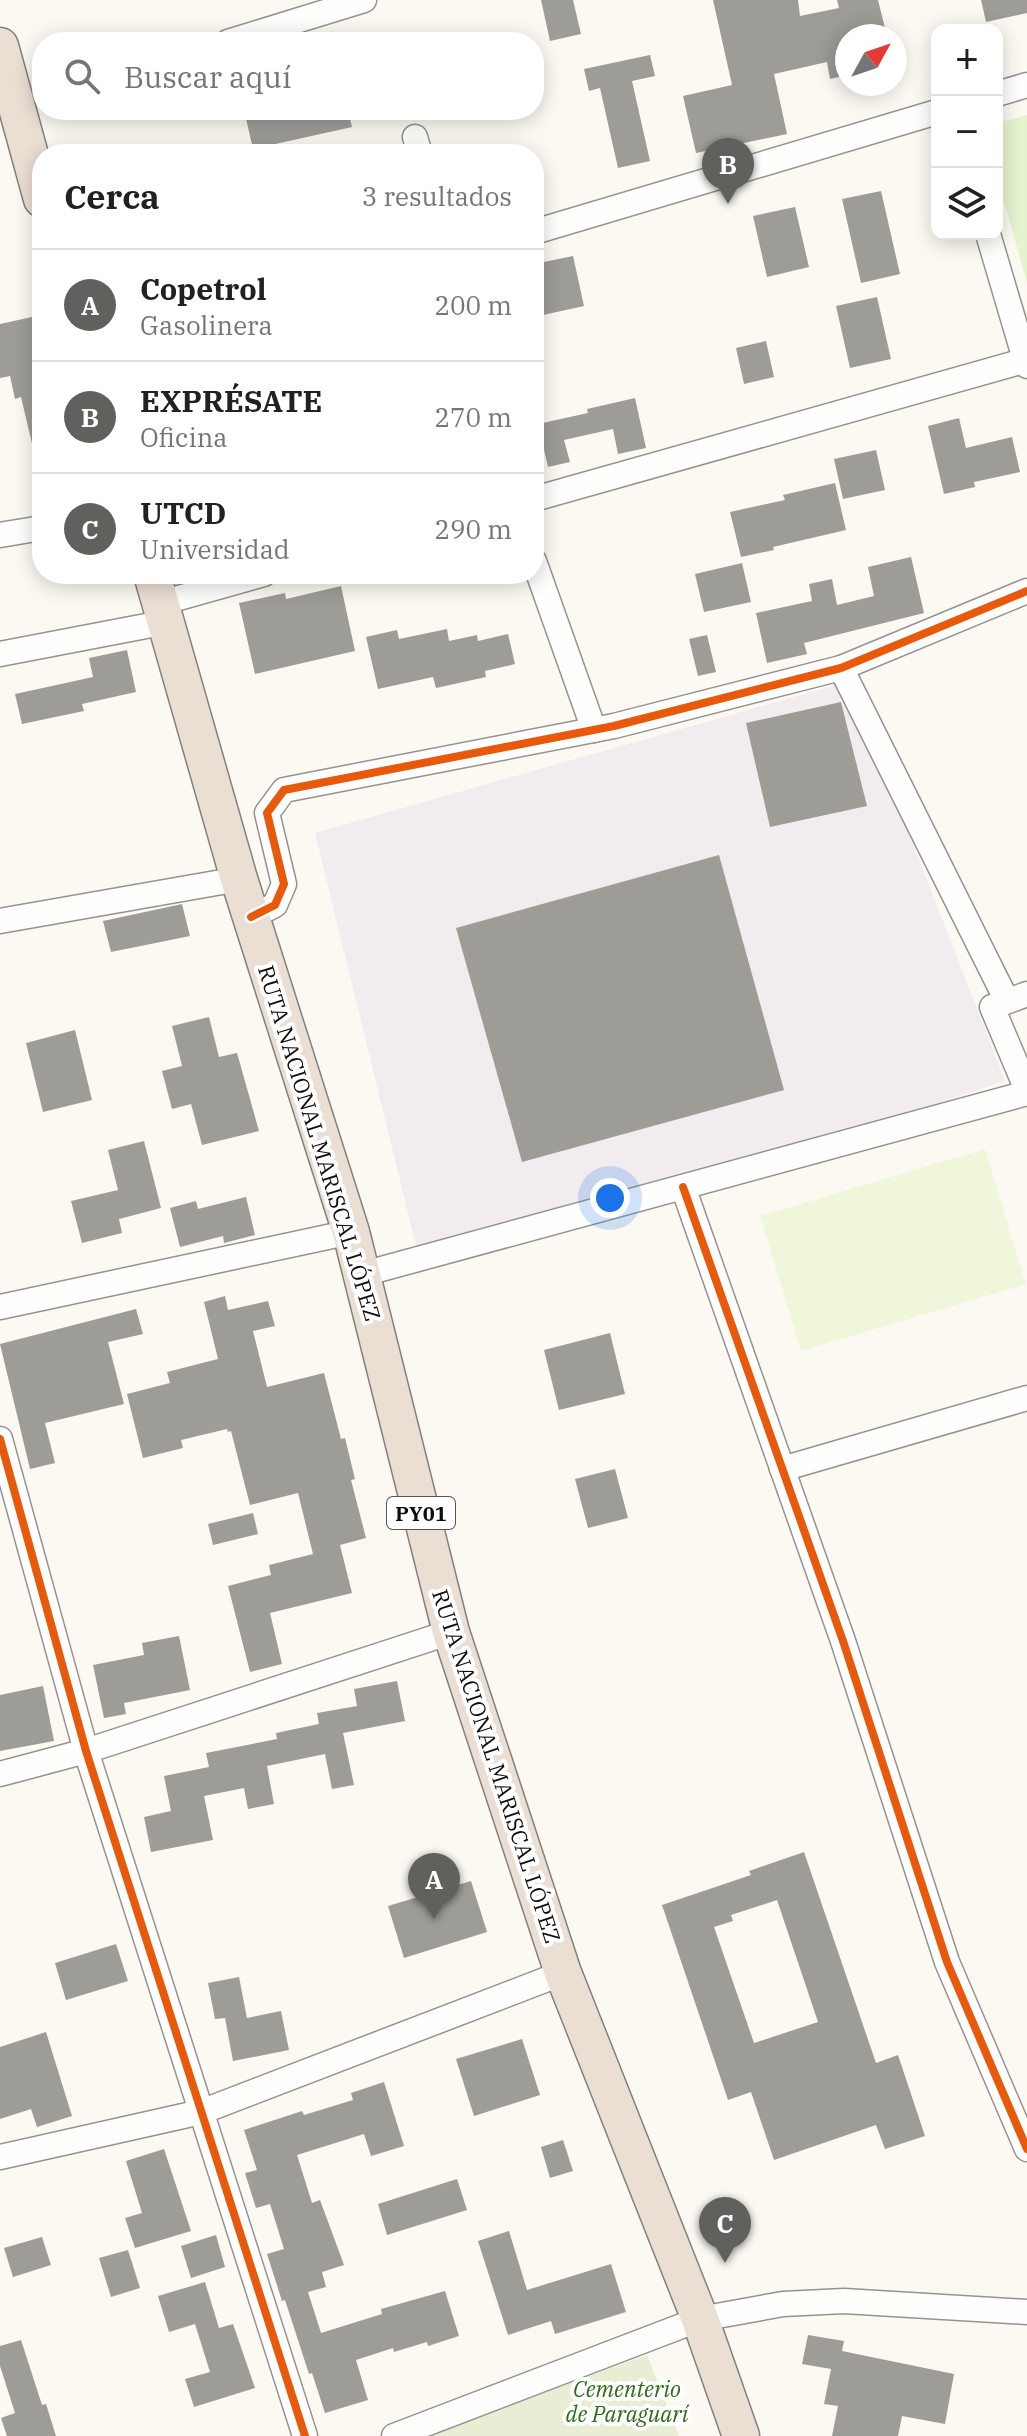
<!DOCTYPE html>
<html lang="es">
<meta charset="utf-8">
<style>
:root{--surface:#fff;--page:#f6f6f6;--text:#202124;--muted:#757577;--line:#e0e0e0;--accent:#60605d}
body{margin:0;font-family:"IBM Plex Serif",serif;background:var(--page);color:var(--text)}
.controls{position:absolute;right:24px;top:24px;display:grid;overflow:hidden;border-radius:16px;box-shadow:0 4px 20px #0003}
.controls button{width:72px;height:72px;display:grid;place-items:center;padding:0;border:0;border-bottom:2px solid var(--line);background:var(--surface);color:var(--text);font:40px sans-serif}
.compass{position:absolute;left:835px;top:24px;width:72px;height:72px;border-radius:50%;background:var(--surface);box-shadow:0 4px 20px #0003;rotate:50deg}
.you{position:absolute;left:610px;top:1198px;width:28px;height:28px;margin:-20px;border:6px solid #fff;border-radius:50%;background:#1a73e8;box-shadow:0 0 0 12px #1a73e833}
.badge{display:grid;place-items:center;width:52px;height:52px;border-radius:50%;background:var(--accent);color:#fff;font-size:26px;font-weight:700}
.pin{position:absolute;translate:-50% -66px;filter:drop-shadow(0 2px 4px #0008)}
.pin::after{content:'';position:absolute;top:42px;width:28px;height:24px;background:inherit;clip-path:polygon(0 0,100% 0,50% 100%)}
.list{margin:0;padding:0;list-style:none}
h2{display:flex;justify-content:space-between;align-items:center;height:104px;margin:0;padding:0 32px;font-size:34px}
h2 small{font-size:26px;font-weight:400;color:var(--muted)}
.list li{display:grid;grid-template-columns:52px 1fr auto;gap:24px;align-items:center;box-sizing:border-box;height:112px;padding:0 32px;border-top:2px solid var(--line)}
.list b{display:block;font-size:30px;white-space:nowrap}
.list p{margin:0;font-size:26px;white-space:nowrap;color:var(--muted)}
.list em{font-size:26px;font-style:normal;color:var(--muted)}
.icon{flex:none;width:44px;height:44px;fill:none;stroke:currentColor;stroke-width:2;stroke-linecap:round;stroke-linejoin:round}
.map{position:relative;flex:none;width:1027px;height:2436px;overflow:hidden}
.search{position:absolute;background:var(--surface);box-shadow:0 4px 20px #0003;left:32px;top:32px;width:512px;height:88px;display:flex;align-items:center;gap:20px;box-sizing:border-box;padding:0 28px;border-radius:32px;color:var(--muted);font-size:30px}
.panel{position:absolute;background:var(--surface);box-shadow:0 4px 20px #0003;left:32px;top:144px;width:512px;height:440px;border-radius:32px}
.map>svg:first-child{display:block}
.industrial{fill:#f2ecef}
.green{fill:#e6f3cf}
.cemetery{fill:#e8edd4}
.pitch{fill:#f0f6da}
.building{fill:#9e9c97;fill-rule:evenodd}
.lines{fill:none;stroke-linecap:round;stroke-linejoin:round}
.minor-casing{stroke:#949390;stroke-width:27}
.highway-casing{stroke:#81817d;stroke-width:39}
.minor{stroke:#fefefd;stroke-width:24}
.highway{stroke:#ebded3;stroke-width:36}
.cycleway-casing{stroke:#fff;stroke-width:13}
.cycleway{stroke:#e8590c;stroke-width:8}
.labels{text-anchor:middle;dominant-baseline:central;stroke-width:8;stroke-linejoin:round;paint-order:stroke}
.shield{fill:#fff;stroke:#565656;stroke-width:2}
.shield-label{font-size:20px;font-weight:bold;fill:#0d0d0d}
.street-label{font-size:22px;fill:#0d0d0d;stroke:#fff}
.park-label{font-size:22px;font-style:italic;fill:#2d6c17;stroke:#fff}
</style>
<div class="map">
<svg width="1027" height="2436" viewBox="0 0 1027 2436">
<rect width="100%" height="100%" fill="#fbf9f2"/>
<path class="industrial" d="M850 681 1005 1081 683 1187 417 1250 315 833Z"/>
<path class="green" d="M1027 115V283L997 176V123Z"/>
<path class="cemetery" d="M647 2355 679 2436H425Z"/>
<path class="pitch" d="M985 1149 1026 1284 801 1351 760 1216Z"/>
<g class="building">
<path d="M541 0H573L581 34 550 41Z"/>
<path d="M713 0H798L800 16 839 8 837 0H878L887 36H847V75L830 79 827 62 774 74 787 134 696 153 683 96 732 85Z"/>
<path d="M981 0H1027V13L986 22Z"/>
<path d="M650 55 655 76 632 81 650 161 618 168 600 88 589 91 584 69Z"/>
<path d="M244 110H348L352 127 253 149Z"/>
<path d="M881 191 900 274 861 283 842 199Z"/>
<path d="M795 207 809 267 767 277 753 216Z"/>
<path d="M573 256 584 306 534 317V264Z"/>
<path d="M877 297 891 359 850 368 836 306Z"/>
<path d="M32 317 42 358V451L34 452 21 397 15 399 10 376 0 378V324Z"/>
<path d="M766 341 774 377 744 384 736 348Z"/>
<path d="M635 398 646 448 618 454 613 429 564 440 570 462 548 467 538 424 588 413 587 409Z"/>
<path d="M959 418 966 448 1012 437 1020 472 974 482 975 487 944 494 928 426Z"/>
<path d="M876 450 885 490 843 499 834 459Z"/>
<path d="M835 483 846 530 773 547 774 550 741 557 730 512 785 500 783 495Z"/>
<path d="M911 557 924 613 804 643 807 654 767 663 756 613 812 601 809 584 832 579 837 605 874 596 868 567Z"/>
<path d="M742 563 751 602 704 612 695 574Z"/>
<path d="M341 586 355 651 255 674 239 603 285 593 286 599Z"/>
<path d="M447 629 449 641 477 635 478 641 508 634 515 664 485 671 486 677 436 688 433 677 378 689 366 637 397 630 399 639Z"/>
<path d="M707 635 716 672 698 676 689 639Z"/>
<path d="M127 650 136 692 82 704 84 711 22 724 15 694 93 677 89 658Z"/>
<path d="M841 702 867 806 770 827 746 723Z"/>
<path d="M719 855 784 1090 522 1162 456 928Z"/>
<path d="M182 904 190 936 111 952 103 921Z"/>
<path d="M209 1017 219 1057 237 1053 259 1131 202 1145 191 1104 172 1109 162 1071 182 1066 172 1026Z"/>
<path d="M75 1030 92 1100 43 1112 26 1043Z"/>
<path d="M144 1141 161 1208 119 1219 122 1233 82 1243 71 1201 118 1190 108 1150Z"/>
<path d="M246 1197 255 1235 224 1243 223 1236 180 1247 170 1208 196 1201 198 1209Z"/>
<path d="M225 1296 228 1310 268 1301 275 1326 253 1331 267 1387 324 1373 341 1439 345 1438 355 1479 351 1480 366 1538 340 1545 352 1593 270 1613 282 1664 250 1672 228 1586 271 1575 269 1565 313 1554 298 1493 250 1505 231 1431 228 1432 227 1429 181 1440 183 1448 143 1458 127 1394 170 1383 167 1372 218 1359 204 1302Z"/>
<path d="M136 1309 143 1334 108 1342 124 1404 45 1423 55 1463 30 1469 0 1344Z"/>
<path d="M610 1333 625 1394 559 1410 544 1350Z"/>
<path d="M615 1469 628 1518 588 1528 575 1479Z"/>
<path d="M253 1513 258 1534 213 1545 208 1524Z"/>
<path d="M179 1636 190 1690 124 1703 126 1714 104 1718 93 1665 144 1655 142 1643Z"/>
<path d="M397 1681 405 1721 343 1733 354 1785 332 1789 325 1754 267 1766 274 1804 248 1809 244 1788 204 1796 213 1840 151 1852 144 1817 171 1811 164 1776 209 1767 206 1753 277 1739 276 1733 319 1724 317 1713 357 1706 354 1689Z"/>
<path d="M43 1686 54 1741 0 1751V1695Z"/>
<path d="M804 1852 876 2063 898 2055 925 2136 885 2149 876 2125 774 2160 751 2092 728 2100 662 1905 751 1875 749 1871ZM777 1900 818 2022 754 2043 714 1927 733 1921 731 1915Z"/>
<path d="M471 1881 487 1932 404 1958 388 1906Z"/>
<path d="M116 1944 128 1981 66 2000 55 1963Z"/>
<path d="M239 1977 247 2018 281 2011 289 2050 233 2061 225 2018 215 2019 208 1983Z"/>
<path d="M46 2032 72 2116 37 2127 31 2109 0 2119V2047Z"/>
<path d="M522 2039 540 2095 474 2116 456 2059Z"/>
<path d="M384 2082 404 2146 371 2156 364 2134 297 2155 312 2203 320 2200 344 2265 322 2272 326 2287 308 2292 321 2333 382 2314 381 2309 445 2291 459 2336 428 2346 427 2342 394 2352 393 2348 356 2360 368 2400 325 2413 312 2373 309 2374 285 2300 282 2301 267 2254 284 2249 270 2204 256 2208 245 2173 257 2170 244 2130 302 2111 304 2115 353 2100 351 2093Z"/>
<path d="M563 2140 573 2171 550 2178 541 2147Z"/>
<path d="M164 2149 191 2231 135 2248 125 2218 142 2213 126 2161Z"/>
<path d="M457 2179 467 2210 387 2235 378 2204Z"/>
<path d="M509 2231 527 2290 611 2264 626 2312 555 2334 551 2321 508 2335 478 2241Z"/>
<path d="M216 2235 225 2267 191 2278 181 2246Z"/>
<path d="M42 2237 51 2265 13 2277 4 2248Z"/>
<path d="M128 2250 140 2288 111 2297 99 2258Z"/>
<path d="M205 2282 219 2328 233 2324 255 2388 194 2407 185 2379 210 2372 195 2324 169 2332 158 2296Z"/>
<path d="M808 2335 844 2341 842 2351 954 2374 945 2424 902 2416 898 2436H832L838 2406 824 2404 831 2369 802 2364Z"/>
<path d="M21 2340 42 2405 46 2404 56 2436H7L1 2418 15 2413 0 2366V2346Z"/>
</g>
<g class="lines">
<g class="minor-casing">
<g id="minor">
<path d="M228 42 364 0"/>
<path d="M997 94 1027 85"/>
<path d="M415 137 420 154"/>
<path d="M534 232 937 112"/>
<path d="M988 234 1027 366"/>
<path d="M534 499 1027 360"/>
<path d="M0 535 42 528"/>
<path d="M534 561 594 730"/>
<path d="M161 603 264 574"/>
<path d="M0 654 167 622"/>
<path d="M841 668 1007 1001"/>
<path d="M251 917 275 905 284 884 267 813 284 790 614 726 841 668 1027 591"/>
<path d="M0 921 239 879"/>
<path d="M1027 994 992 1007 1027 1090"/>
<path d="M683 1187 843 1641 947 1962 1027 2149"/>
<path d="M363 1274 1027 1093"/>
<path d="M0 1307 351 1232"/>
<path d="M0 1439 86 1751 305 2436"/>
<path d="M782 1469 1027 1398"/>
<path d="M0 1774 86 1751 451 1632"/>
<path d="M0 2157 201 2112 563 1973"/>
<path d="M394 2436 700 2319 783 2304 844 2301 1027 2312"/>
</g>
</g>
<g class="highway-casing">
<g id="highway">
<path d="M0 46 42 199"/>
<path d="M152 574 239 879 351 1232 451 1632 563 1973 700 2319 741 2436"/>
</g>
</g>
<use href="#minor" class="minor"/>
<use href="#highway" class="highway"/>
<g class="cycleway-casing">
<g id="cycleway">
<path d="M251 917 275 905 284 884 267 813 284 790 614 726 841 668 1027 591"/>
<path d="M683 1187 843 1641 947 1962 1027 2149"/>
<path d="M0 1439 86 1751 305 2436"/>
</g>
</g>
<use href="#cycleway" class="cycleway"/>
</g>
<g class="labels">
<rect class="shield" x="387" y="1497" width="68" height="32" rx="6"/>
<g class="shield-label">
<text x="421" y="1513">PY01</text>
</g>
<g class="street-label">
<text transform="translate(320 1143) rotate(73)">RUTA NACIONAL MARISCAL LÓPEZ</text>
<text transform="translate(497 1766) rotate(72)">RUTA NACIONAL MARISCAL LÓPEZ</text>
</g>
<g class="park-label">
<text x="627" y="2388">Cementerio<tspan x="627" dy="25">de Paraguarí</tspan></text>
</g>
</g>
</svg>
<div class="controls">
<button>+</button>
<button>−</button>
<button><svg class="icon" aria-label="layers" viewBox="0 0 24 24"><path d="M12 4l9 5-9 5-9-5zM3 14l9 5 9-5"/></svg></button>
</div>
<svg class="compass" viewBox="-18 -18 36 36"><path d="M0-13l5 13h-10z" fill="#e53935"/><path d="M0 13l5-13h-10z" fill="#757577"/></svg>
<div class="you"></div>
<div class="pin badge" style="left:434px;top:1919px">A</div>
<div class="pin badge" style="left:728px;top:204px">B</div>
<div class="pin badge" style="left:725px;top:2263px">C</div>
<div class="search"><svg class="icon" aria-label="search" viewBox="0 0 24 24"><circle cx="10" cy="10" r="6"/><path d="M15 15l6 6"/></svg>Buscar aquí</div>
<section class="panel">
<h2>Cerca<small>3 resultados</small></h2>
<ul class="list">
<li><span class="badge">A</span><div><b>Copetrol</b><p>Gasolinera</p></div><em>200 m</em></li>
<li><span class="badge">B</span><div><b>EXPRÉSATE</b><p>Oficina</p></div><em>270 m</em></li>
<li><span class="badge">C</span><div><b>UTCD</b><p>Universidad</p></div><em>290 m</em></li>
</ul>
</section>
</div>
